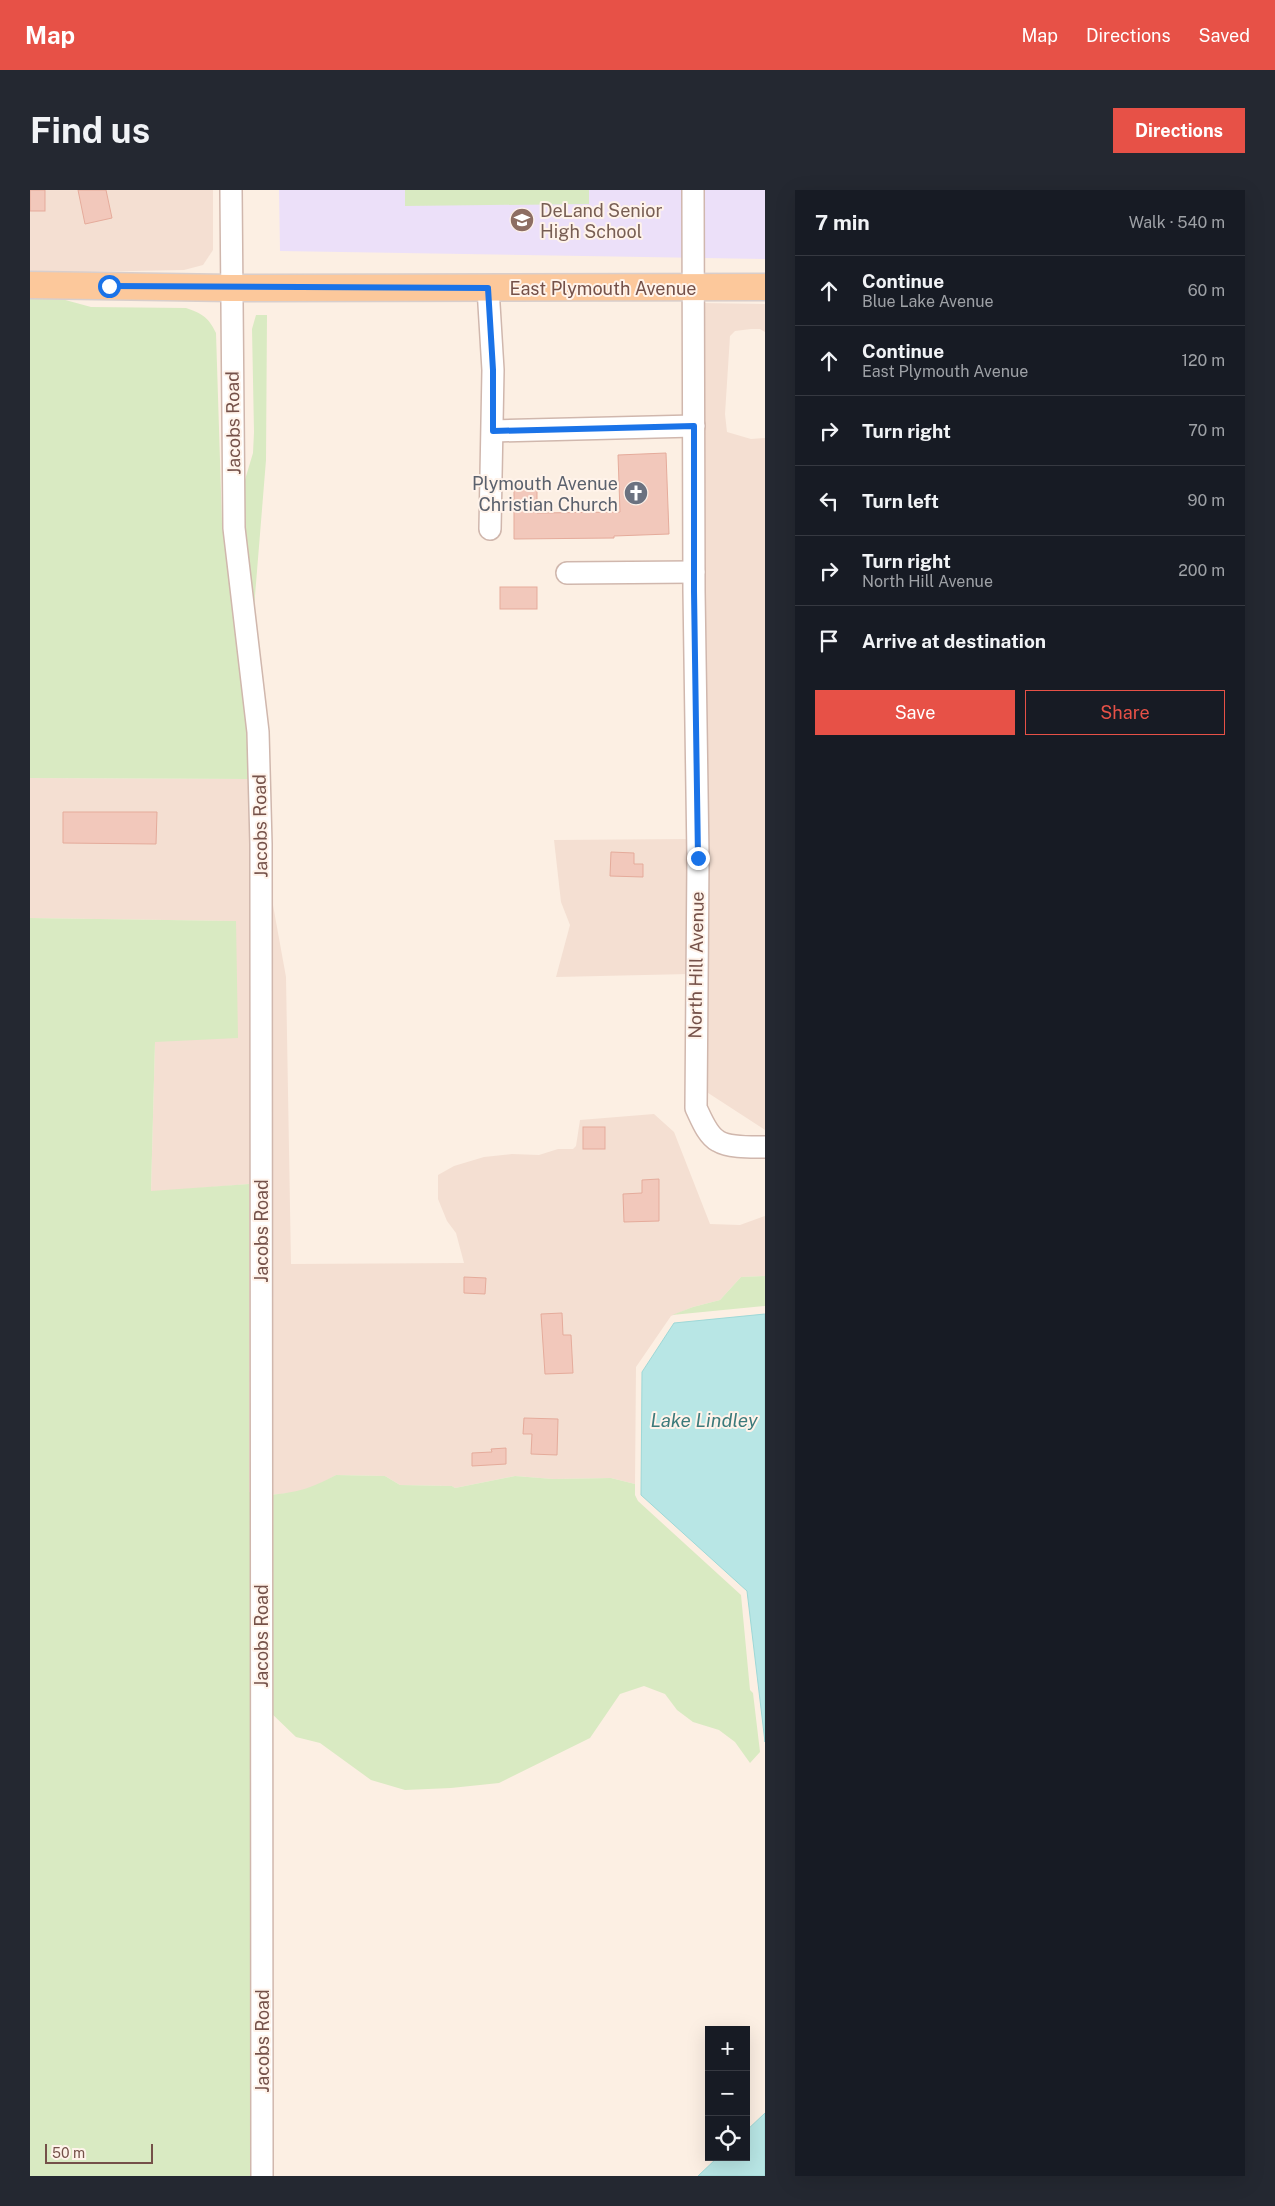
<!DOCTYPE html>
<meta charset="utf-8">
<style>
:root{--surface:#171b24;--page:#242831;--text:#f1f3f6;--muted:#9ea1a6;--line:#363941;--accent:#e75147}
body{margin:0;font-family:"Public Sans",sans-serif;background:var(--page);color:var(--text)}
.controls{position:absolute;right:15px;bottom:15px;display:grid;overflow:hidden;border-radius:0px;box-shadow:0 5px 20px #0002}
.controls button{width:45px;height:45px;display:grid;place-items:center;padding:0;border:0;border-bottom:1px solid var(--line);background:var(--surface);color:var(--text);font:25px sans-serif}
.scale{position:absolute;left:15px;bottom:12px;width:108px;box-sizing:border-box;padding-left:5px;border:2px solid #755149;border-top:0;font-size:14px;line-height:18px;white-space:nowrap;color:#755149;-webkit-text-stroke:4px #fff3ea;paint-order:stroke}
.stop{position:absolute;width:15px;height:15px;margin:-11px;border:4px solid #1a73e8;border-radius:50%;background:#fff}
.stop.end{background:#1a73e8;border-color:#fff;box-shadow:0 1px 5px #0008}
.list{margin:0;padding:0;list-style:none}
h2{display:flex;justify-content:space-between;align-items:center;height:65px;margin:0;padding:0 20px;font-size:21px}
h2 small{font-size:16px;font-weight:400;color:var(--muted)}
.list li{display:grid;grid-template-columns:32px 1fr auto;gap:15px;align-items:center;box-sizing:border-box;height:70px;padding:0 20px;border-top:1px solid var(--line)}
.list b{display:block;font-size:19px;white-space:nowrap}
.list p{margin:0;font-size:16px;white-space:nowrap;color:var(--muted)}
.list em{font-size:16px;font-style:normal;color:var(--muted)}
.actions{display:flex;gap:10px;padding:15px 20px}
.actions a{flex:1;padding:11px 0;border:1px solid var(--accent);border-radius:0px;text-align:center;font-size:18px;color:var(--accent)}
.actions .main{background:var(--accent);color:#fff}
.icon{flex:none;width:28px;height:28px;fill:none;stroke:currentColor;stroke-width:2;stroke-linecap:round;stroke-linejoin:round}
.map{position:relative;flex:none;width:735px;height:1986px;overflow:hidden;border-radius:0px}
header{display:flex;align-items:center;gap:30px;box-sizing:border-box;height:70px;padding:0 25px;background:var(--accent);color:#fff}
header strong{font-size:24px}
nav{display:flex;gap:28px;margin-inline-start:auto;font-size:18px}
.intro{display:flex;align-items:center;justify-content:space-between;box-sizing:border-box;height:120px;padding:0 30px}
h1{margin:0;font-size:35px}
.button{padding:12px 22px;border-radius:0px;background:var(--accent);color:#fff;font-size:18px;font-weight:700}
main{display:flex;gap:30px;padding:0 30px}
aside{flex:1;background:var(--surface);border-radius:0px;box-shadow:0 5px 20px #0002}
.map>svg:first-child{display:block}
.residential{fill:#f4dfd2}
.education{fill:#ece0f9}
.green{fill:#d9eac2}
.water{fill:#b8e6e5;stroke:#9ed8d7}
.building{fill:#f2c8bb;stroke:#e5ab9b}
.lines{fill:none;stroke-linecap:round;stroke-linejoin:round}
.minor-casing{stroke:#d0b7ad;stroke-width:24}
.major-casing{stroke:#d8cecc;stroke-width:29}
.minor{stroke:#fff;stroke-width:21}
.major{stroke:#fcc89b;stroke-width:26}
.route{stroke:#1a73e8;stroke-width:6}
.labels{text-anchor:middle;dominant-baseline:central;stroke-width:4;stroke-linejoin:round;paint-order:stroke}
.education-label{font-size:18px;fill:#785e54;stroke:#fff3ea;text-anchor:start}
.street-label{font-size:18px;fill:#755149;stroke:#fff3ea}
.worship-label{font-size:18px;fill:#5b616d;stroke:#fff3ea;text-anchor:end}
.water-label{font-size:19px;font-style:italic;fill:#3c7a7b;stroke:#fff3ea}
</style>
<header>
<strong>Map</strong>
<nav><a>Map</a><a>Directions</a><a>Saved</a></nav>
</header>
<div class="intro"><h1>Find us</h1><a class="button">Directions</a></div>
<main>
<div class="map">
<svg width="735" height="1986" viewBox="0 0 735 1986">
<rect width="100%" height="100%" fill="#fcefe3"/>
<g class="residential">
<path d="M0 0H183V60L173 75 154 80 0 83Z"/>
<path d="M671 113 735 114V142L730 139H721L705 141 700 146 695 224 697 242 721 249 735 248V940L672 899Z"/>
<path d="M0 588 219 589 222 605 224 1303 219 1302V994L121 1002 125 852 206 731 0 728Z"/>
<path d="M661 649 659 784 526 787 540 735 531 712 524 650Z"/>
<path d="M239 693 256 787 261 1074 434 1073 426 1043 417 1031 408 1009V985L424 976 454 967 482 964 509 965 528 959H543L546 956 550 930 624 924 644 942 680 1034 710 1035 735 1026V1086L711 1087 690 1110 663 1117 641 1126 606 1177 605 1294 581 1288 523 1289 485 1286 425 1298 422 1296 370 1295 355 1286 306 1285 285 1297 263 1303 239 1305Z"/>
</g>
<path class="education" d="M249 0H735V69L250 61Z"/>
<g class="green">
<path d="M375 0H559V14L375 16Z"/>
<path d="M0 107 28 108 61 117 156 118C172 123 179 128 186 143L192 334 220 537 219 589 0 588Z"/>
<path d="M226 125H237L236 270 224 418 215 338 214 293 223 263 224 242 222 139Z"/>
<path d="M0 728 206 731 208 848 125 852 121 1001 219 994V1302L224 1303V1986H0Z"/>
<path d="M735 1086V1116L642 1125 663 1117 690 1110 711 1087Z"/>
<path d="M306 1285 355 1286 370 1295 422 1296 425 1298 485 1286 523 1289 581 1288 605 1294V1305L608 1311 711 1405 720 1500 723 1503 730 1562 720 1573 705 1552 689 1540 663 1532 647 1520 635 1504 614 1496 590 1504 560 1548 469 1593 421 1598 375 1600 341 1590 290 1553 266 1547 239 1521V1305C266 1303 282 1298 306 1285Z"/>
</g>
<g class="water">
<path d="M735 1124V1552L717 1401 611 1305 612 1182 644 1133Z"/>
<path d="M735 1923V1986H668L688 1967H716V1941Z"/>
</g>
<g class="building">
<rect x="0" y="0" width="15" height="21"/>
<path d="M48 0H76L82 28 55 34Z"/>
<path d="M636 263 639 344 584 346V348L484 349V295H507V323L590 322 588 265Z"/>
<rect x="470" y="397" width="37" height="22"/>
<path d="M33 622H127L126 654 33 653Z"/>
<path d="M581 662 604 663V674H613V687L580 686Z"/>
<rect x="553" y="937" width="22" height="22"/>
<path d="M629 989V1031L594 1032 593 1004 612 1003V990Z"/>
<path d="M434 1087 456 1088 455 1104 434 1103Z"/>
<path d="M532 1123 533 1145H541L543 1183 515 1184 511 1124Z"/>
<path d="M494 1228 528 1229 527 1265 501 1264 502 1244H493Z"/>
<path d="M476 1258V1274L442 1276V1263L462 1262 461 1259Z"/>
</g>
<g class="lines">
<g class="minor-casing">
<g id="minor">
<path d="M201 0 204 338 228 542 231 654 232 1986"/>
<path d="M663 0 664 401 668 668 666 918C671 928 677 945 688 951 699 958 722 957 735 957"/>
<path d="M458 98 463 180 460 339"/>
<path d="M463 241 664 236"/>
<path d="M537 383 664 382"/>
</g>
</g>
<g class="major-casing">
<path id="major" d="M0 95 201 98 735 97"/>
</g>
<use href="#minor" class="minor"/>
<use href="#major" class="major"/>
</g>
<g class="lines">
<path class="route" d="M79 96 458 98 463 180V241L664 236V401L668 668"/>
</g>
<defs>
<g id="school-disc" transform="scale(1.25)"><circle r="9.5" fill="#8d6e63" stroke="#fff3ea"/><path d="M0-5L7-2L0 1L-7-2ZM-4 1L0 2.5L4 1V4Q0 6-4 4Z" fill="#fff"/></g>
<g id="church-disc" transform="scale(1.25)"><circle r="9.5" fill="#6b7280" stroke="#fff3ea"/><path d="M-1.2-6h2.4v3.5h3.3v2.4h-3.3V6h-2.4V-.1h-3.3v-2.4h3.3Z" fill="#fff"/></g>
</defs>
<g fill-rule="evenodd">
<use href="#school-disc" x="492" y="30"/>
<use href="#church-disc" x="606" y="303"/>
</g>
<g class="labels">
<g class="education-label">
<text x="510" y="20">DeLand Senior<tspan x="510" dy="21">High School</tspan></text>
</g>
<g class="street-label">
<text x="573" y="98">East Plymouth Avenue</text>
<text transform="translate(203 233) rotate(-91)">Jacobs Road</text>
<text transform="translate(230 636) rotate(-91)">Jacobs Road</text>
<text transform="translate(666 775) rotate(-89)">North Hill Avenue</text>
<text transform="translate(231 1041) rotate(-90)">Jacobs Road</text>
<text transform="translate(231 1446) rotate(-90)">Jacobs Road</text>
<text transform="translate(232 1851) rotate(-90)">Jacobs Road</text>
</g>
<g class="worship-label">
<text x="588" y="293">Plymouth Avenue<tspan x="588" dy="21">Christian Church</tspan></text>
</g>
<g class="water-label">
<text x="674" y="1230">Lake Lindley</text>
</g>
</g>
</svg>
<div class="controls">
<button>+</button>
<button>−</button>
<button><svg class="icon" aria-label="locate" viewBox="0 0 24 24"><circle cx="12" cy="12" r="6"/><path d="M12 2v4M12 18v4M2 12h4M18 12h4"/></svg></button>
</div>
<div class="scale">50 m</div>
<div class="stop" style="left:79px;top:96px"></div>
<div class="stop end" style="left:668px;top:668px"></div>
</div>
<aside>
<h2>7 min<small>Walk · 540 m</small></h2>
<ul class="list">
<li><svg class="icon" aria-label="ahead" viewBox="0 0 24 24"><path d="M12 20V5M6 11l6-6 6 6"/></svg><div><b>Continue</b><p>Blue Lake Avenue</p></div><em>60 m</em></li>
<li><svg class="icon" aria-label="ahead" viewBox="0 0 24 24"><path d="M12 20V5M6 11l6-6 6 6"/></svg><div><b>Continue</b><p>East Plymouth Avenue</p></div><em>120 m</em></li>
<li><svg class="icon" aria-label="right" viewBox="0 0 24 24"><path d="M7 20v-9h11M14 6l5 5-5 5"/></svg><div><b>Turn right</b></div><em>70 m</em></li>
<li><svg class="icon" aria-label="left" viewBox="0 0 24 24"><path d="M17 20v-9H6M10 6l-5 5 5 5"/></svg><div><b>Turn left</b></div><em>90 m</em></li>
<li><svg class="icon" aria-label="right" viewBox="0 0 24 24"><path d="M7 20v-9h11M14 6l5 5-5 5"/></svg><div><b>Turn right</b><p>North Hill Avenue</p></div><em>200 m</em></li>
<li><svg class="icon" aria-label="arrive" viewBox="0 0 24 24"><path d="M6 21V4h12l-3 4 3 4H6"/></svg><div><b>Arrive at destination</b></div></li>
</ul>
<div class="actions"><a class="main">Save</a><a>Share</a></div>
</aside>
</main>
